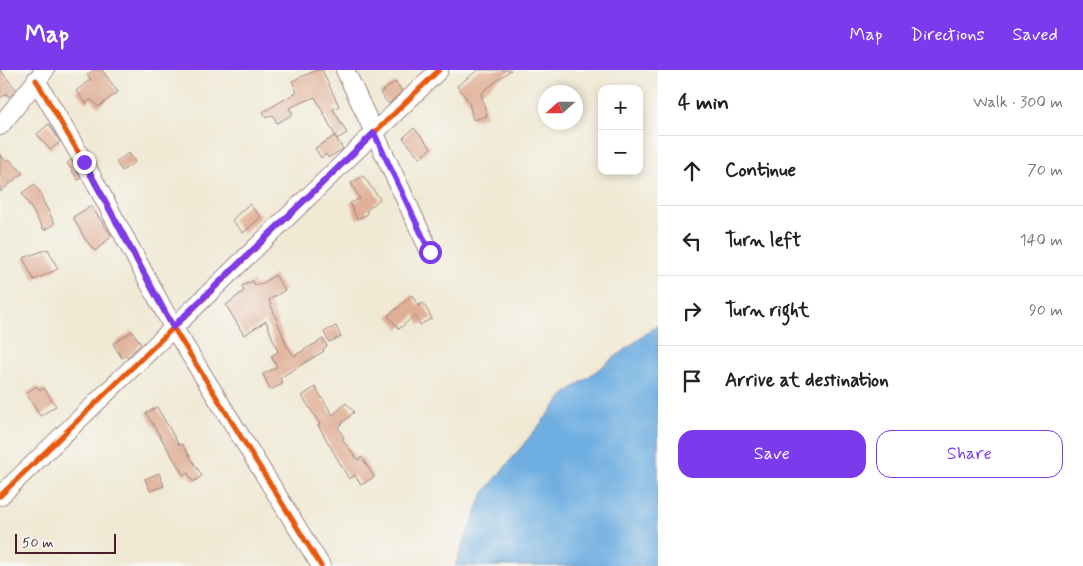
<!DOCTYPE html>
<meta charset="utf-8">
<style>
:root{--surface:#fff;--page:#f2f2f2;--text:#222;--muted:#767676;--line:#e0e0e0;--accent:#7c3aed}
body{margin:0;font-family:Mynerve,sans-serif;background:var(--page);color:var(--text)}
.controls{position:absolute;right:15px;top:15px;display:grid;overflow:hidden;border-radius:10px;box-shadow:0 2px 8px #0003}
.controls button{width:45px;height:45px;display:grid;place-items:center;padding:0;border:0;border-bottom:1px solid var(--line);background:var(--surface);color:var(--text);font:25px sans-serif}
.compass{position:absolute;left:538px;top:15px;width:45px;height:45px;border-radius:50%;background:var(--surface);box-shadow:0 2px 8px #0003;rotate:249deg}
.scale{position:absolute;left:15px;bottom:12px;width:101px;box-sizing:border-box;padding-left:5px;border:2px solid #4a1f2b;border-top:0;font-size:14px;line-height:18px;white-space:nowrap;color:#4a1f2b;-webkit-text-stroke:4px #f6f6f2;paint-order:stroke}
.stop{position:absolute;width:15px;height:15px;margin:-11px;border:4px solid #7c3aed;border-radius:50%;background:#fff}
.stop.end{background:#7c3aed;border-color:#fff;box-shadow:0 1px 5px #0008}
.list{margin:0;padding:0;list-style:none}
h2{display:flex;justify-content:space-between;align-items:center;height:65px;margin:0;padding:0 20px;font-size:21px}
h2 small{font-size:16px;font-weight:400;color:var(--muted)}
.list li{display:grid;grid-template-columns:32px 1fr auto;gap:15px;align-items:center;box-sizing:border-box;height:70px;padding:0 20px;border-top:1px solid var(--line)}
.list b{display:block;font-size:19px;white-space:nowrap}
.list em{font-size:16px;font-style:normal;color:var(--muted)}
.actions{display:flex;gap:10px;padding:15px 20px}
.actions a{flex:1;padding:11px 0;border:1px solid var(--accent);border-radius:15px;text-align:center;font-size:18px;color:var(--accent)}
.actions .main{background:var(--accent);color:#fff}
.icon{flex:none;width:28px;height:28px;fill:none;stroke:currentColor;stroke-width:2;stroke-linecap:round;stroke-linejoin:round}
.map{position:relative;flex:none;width:658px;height:496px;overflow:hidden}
header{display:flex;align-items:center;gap:30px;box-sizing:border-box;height:70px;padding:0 25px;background:var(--accent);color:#fff}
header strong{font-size:24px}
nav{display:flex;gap:28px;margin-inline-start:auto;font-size:18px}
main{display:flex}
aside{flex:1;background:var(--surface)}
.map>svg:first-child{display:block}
.water{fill:#6eaee1;stroke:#5c6686}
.building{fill:#e0af95}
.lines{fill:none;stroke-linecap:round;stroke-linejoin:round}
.minor-casing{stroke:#9d8480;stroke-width:20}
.minor{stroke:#fff;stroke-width:18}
.cycleway-casing{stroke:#f6f6f2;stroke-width:8}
.cycleway{stroke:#e8590c;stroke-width:5}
.route{stroke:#7c3aed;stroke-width:6}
</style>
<header>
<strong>Map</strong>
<nav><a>Map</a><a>Directions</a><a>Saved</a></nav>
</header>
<main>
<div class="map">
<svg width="658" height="496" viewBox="0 0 658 496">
<rect width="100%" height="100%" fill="#f6f6f2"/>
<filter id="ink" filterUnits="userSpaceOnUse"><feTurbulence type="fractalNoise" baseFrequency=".02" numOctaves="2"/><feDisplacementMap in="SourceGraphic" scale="10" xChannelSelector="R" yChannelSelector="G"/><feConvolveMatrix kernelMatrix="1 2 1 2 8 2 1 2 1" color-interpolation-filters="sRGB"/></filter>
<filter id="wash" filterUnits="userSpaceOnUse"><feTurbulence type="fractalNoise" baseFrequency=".0096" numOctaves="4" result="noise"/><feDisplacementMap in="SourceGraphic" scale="20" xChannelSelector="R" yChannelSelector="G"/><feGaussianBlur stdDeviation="1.12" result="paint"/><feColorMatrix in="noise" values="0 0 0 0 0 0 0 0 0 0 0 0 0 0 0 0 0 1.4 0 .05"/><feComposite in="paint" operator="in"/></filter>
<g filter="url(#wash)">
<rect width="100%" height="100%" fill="#f0e9d4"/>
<path class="water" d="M658 255V496H455L483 424 564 325Z"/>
<g id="blocks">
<g class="building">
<path d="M0 0 16 19 9 27 7 24 0 28Z"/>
<path d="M94 0H102L118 22 98 37 91 29 86 33 76 21 91 9 87 5Z"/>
<path d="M317 0H322L339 36 333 39 347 63 337 69 315 27 289 38 293 44 277 53 273 45 266 48 263 42 297 22 292 11Z"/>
<path d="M478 0H511L481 23 487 46 473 50 469 32 457 16Z"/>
<path d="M395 12 402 21 389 34 380 23Z"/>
<path d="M49 54 60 72 50 80 37 64Z"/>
<path d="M414 58 431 78 420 88 403 68Z"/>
<path d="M335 66 343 79 328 88 326 84 321 88 315 78Z"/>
<path d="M129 83 135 92 122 101 116 92Z"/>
<path d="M0 84 6 91 9 89 23 103 0 122Z"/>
<path d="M71 90 81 108 78 110 67 93Z"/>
<path d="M363 106 380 129 366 141 368 144 357 149 350 133 360 129 351 113Z"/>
<path d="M34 114 42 125 41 127 55 154 44 160 22 123Z"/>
<path d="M249 134 261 147 243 163 232 150Z"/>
<path d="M91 136 112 166 95 181 85 169 73 147Z"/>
<path d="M48 179 58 199 34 210 23 188Z"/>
<path d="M275 205 285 220 269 230 286 274 294 286 323 269 327 276 323 279 324 281 280 308 283 314 270 320 263 304 277 297 271 286 278 282 266 251 244 265 226 235 244 221 242 216 253 211 255 215 260 213V215Z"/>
<path d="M412 225 418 236 423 233 432 248 420 255 415 245 399 259 388 246Z"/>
<path d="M336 256 341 267 329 272 324 262Z"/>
<path d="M132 261 141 274 128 287 126 285 122 288 113 274Z"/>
<path d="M37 316 40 320 44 318 56 336 40 346 26 323Z"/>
<path d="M315 317 333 345 346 333 354 342 338 357 344 368 342 369 358 390 362 387 374 407 361 415 355 405 349 409 318 355 320 354 302 326Z"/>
<path d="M157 337 179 375 182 374 202 406 193 412 188 403 184 406 146 343Z"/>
<path d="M159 403 164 416 150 421 145 409Z"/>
</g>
</g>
</g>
<g filter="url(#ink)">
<use href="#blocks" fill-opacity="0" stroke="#9d8480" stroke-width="1"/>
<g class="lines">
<g class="minor-casing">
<g id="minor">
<path d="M345 0 430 182"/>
<path d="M36 10 84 92 173 257 321 496"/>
<path d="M0 56 45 0"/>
<path d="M0 426 439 0"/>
</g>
</g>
<use href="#minor" class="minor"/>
<g class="cycleway-casing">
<g id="cycleway">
<path d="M36 10 84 92 173 257 321 496"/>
<path d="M0 426 439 0"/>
</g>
</g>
<use href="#cycleway" class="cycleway"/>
</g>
</g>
<g class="lines" filter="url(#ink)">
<path class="route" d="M84 92 173 257 374 63 430 182"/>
</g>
</svg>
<div class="controls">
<button>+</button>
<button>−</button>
</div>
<svg class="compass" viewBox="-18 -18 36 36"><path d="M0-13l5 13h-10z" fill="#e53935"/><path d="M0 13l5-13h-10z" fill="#767676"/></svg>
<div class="scale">50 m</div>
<div class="stop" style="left:430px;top:182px"></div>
<div class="stop end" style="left:84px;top:92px"></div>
</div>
<aside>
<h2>4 min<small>Walk · 300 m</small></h2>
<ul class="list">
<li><svg class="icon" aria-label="ahead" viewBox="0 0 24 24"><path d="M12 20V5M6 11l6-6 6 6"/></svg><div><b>Continue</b></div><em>70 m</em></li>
<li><svg class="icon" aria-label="left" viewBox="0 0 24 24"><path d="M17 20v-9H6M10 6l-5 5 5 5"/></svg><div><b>Turn left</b></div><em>140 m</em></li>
<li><svg class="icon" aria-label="right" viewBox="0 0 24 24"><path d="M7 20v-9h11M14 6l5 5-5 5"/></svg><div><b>Turn right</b></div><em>90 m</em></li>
<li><svg class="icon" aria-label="arrive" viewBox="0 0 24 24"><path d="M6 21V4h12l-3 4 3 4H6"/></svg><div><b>Arrive at destination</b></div></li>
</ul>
<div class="actions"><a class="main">Save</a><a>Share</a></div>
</aside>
</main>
